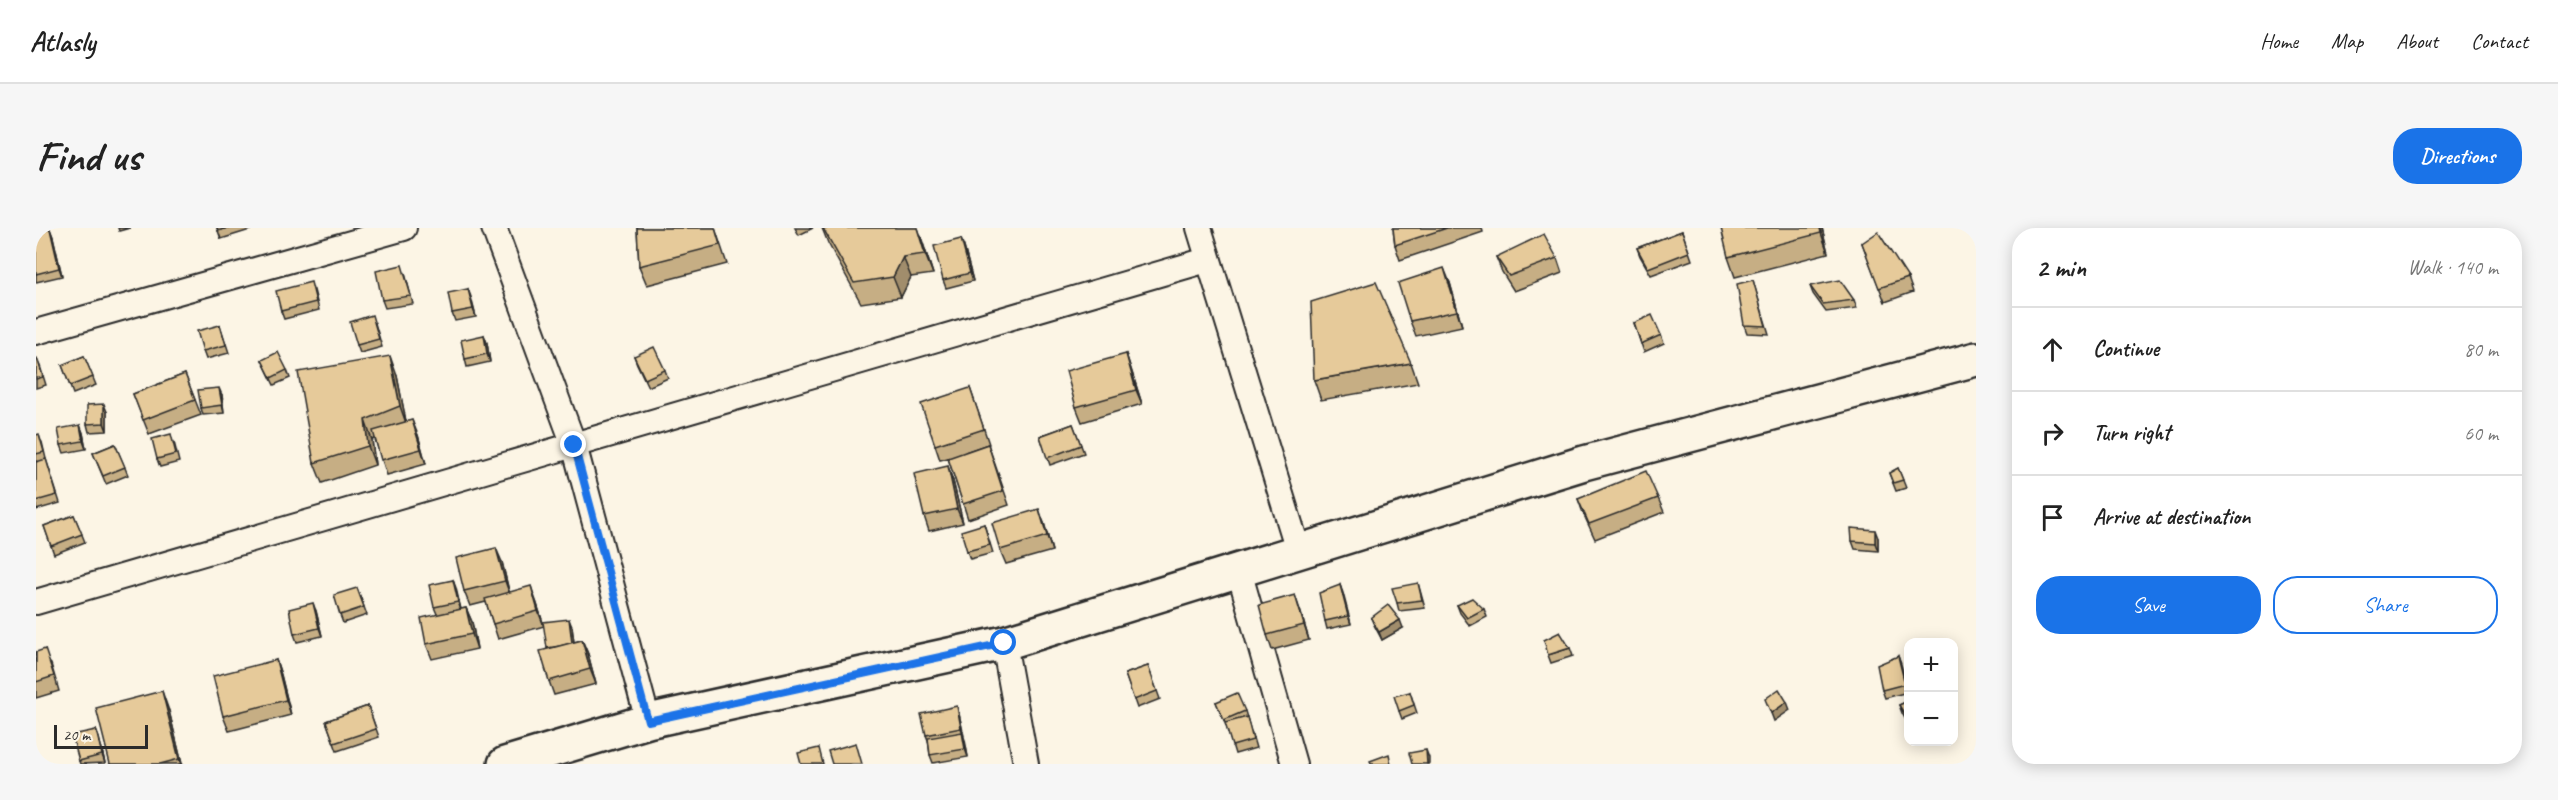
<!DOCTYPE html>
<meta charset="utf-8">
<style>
:root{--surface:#fff;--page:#f6f6f6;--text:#222;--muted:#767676;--line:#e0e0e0;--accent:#1a73e8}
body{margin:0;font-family:Caveat,sans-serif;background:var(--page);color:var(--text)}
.controls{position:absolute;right:18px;bottom:18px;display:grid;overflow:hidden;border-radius:12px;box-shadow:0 3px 15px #0003}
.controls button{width:54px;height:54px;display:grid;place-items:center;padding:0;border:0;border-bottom:2px solid var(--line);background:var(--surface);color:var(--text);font:30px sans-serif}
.scale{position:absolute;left:18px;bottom:15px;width:94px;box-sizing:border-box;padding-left:6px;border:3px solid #2b2b2b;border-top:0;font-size:16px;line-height:21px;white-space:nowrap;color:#2b2b2b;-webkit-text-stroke:4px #fcf5e5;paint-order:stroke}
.stop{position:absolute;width:18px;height:18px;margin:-14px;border:4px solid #1a73e8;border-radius:50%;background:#fff}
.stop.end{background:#1a73e8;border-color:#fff;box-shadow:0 2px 6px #0008}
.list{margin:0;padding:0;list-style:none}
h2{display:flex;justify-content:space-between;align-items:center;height:78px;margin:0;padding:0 24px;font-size:26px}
h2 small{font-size:20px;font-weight:400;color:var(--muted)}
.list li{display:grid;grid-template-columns:39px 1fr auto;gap:18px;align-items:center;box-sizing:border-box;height:84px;padding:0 24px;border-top:2px solid var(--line)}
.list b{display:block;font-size:22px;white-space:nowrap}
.list em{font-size:20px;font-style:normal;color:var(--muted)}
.actions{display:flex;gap:12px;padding:18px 24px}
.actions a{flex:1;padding:14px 0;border:2px solid var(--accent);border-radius:24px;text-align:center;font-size:21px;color:var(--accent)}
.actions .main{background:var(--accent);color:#fff}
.icon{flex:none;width:33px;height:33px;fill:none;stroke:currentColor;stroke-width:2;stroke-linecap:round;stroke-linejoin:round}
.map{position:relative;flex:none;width:1940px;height:536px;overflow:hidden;border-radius:24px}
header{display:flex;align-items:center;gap:36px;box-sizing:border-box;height:84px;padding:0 30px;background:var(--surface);border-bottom:2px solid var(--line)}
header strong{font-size:28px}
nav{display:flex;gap:33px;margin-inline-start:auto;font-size:21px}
.intro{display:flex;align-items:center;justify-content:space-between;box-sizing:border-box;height:144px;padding:0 36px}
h1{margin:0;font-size:42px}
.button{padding:15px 27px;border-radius:24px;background:var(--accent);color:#fff;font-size:21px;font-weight:700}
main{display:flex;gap:36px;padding:0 36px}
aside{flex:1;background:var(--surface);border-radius:24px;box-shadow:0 3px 15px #0003}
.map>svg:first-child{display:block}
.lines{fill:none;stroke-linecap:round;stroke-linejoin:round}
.street-casing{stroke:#2b2b2b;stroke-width:28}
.secondary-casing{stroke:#2b2b2b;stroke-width:38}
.street{stroke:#fcf5e5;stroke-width:24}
.secondary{stroke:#fcf5e5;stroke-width:33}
.wall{fill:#c6ae84;stroke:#2b2b2b;stroke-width:1.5}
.shaded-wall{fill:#a18d6c;stroke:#2b2b2b;stroke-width:1.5}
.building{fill:#e6ca9a;stroke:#2b2b2b;stroke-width:1.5}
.route{stroke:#1a73e8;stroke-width:8}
</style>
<header>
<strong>Atlasly</strong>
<nav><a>Home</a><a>Map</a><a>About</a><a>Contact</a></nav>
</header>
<div class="intro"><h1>Find us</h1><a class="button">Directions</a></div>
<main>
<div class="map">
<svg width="1940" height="536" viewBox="0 0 1940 536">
<rect width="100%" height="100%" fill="#fcf5e5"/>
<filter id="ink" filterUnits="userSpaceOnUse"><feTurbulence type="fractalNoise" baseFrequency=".0167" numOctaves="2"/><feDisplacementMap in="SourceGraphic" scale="12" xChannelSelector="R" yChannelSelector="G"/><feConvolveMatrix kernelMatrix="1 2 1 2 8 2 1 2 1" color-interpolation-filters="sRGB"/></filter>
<g filter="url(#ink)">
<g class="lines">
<g class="street-casing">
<g id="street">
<path d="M458 0 538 217 612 493"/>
<path d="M1163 0 1263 325"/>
<path d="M0 104 368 0"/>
<path d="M1203 343 1258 536"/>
<path d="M0 374 1171 32"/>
<path d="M968 415 990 536"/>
</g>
</g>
<g class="secondary-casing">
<path id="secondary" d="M469 536 612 493 968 415 1548 235 1940 131"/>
</g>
<use href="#street" class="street"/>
<use href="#secondary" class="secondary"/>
</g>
<g class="wall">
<path d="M82 0H94L83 3Z"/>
<path d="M181 0H213L214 2 185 11Z"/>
<path d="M601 0H679L691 36 611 57 603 38Z"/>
<path d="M759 0H777L763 7Z"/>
<path d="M786 0H882L897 46 875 49 865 69 825 75 792 15Z"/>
<path d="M1357 0H1446L1447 4 1364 32 1359 17Z"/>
<path d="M1786 0 1792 25 1699 49 1692 29Z"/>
<path d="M14 1 17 9 26 48 0 54V4Z"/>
<path d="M1646 3 1656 32 1615 47 1604 28 1601 20Z"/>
<path d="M1826 15 1872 50 1877 64 1849 74Z"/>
<path d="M928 19 937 53 910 60 907 52Z"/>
<path d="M1460 29 1521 30 1526 45 1478 63 1466 44Z"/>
<path d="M369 45 377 76 349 80 346 72Z"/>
<path d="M1717 52 1719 60 1733 106 1711 105 1708 97Z"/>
<path d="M1414 55 1426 98 1380 108 1374 93Z"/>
<path d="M1774 58 1818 72 1821 80 1790 84 1777 66Z"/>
<path d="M432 61 440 89 419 93 416 85Z"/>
<path d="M278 62 283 82 248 91 245 83Z"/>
<path d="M339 95 346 119 324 125 321 117Z"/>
<path d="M1598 95 1625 107 1628 115 1608 124Z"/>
<path d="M184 97 193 125 170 131 167 123Z"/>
<path d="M448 107 451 115 454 134 431 139 429 131Z"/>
<path d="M1090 126 1106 176 1046 194 1040 179Z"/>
<path d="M48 128 60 157 37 166 26 137Z"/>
<path d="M598 128 629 142 632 150 612 159 601 136Z"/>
<path d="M0 130 4 138 10 157 0 160Z"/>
<path d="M226 132 251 142 254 150 238 157Z"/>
<path d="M1375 135 1382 155 1285 172 1278 152Z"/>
<path d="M149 146 165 187 113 206 97 166Z"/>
<path d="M361 148 370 194 382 207 390 236 351 247 339 211 336 212 339 237 286 255 278 235Z"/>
<path d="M934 160 953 216 929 224 952 216 973 277 932 291 912 230 904 232 899 217Z"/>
<path d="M186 167 188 185 167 187 165 180Z"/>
<path d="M71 184V203L53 204 51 196Z"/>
<path d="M1037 196 1048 225 1014 237 1004 208Z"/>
<path d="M44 197 47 205 50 221 28 225 25 217Z"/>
<path d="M0 207 6 214 10 231 24 275 0 282Z"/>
<path d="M138 214 143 234 124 239 121 231Z"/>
<path d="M79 216 92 247 70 256 57 225Z"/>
<path d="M1862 240 1870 260 1860 263 1853 245Z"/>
<path d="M917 253 927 295 893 303 888 288Z"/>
<path d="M1622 270 1628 284 1559 311 1547 285 1542 271Z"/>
<path d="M38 287 49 314 18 326 8 298Z"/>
<path d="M1008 295 1016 323 970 336 964 322Z"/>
<path d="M948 296 957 325 934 331 931 323Z"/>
<path d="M1842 310V323L1819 321 1816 313Z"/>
<path d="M466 334 473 364 500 373 508 398 462 411 450 374 434 378 428 363Z"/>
<path d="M417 352 425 381 430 380 436 394 441 421 396 431 390 416 401 386 398 379Z"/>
<path d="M1382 355 1389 380 1363 383 1361 375Z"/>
<path d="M1304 357 1315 396 1291 401 1289 393Z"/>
<path d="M321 360 331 387 307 395 304 387Z"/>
<path d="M1421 377 1448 381 1451 389 1434 398 1424 385Z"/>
<path d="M1264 382 1273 412 1236 422 1231 407Z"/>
<path d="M280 383 286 408 261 414 258 406Z"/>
<path d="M1335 390 1367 400 1346 412 1338 397Z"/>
<path d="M536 399 538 414 546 412 552 426 560 456 518 467 513 453 511 420Z"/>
<path d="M1534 420 1537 428 1515 435 1512 427Z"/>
<path d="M0 424 15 436 23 463 0 470Z"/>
<path d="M1862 428 1872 464 1849 470 1846 462Z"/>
<path d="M240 432 245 447 255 487 193 503 187 488Z"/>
<path d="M1112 438 1124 471 1101 480 1089 446Z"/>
<path d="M1374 464 1381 485 1366 491 1363 483Z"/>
<path d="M1872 473V496L1866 485 1863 477Z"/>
<path d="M1180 474 1209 483 1220 520 1199 526 1190 497Z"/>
<path d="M332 478 343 509 301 523 290 493Z"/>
<path d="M133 483 146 536H74Z"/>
<path d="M923 486 932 529 897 535 894 527 892 512 890 507Z"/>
<path d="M60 502 63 510 69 535 44 536 43 533Z"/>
</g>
<g class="shaded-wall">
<path d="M881 0H882L897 46 889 26Z"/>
<path d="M1784 0H1786L1792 25 1785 5Z"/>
<path d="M14 1 17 9 26 48 23 40Z"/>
<path d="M925 11 928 19 937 53 934 45Z"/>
<path d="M867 29 875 49 865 69 857 49Z"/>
<path d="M1408 40 1414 55 1426 98 1421 83Z"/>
<path d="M432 61 435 69 440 89 437 81Z"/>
<path d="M448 107 451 115 454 134 451 126Z"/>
<path d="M1090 126 1095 141 1106 176 1100 162Z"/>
<path d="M354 128 361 148 371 198 364 178Z"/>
<path d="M183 160 186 167 188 185 186 177Z"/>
<path d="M68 176 71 184V203L68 195Z"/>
<path d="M329 192 336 212 339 237 332 218Z"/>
<path d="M376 192 382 207 390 236 385 221Z"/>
<path d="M44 197 47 205 50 221 47 213Z"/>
<path d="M912 238 917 253 927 295 921 281Z"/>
<path d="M1003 281 1008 295 1016 323 1011 308Z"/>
<path d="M1839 302 1842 310V323L1839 315Z"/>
<path d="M460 320 466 334 474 367 469 353Z"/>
<path d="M417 352 420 360 425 382 422 374Z"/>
<path d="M1304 357 1307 365 1315 396 1312 388Z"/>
<path d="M495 358 500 373 508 398 502 383Z"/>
<path d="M1259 367 1264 382 1273 412 1268 397Z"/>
<path d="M277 375 280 383 286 408 283 400Z"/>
<path d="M430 380 436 394 441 421 436 406Z"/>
<path d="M533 391 536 399 539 424 536 416Z"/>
<path d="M1364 392 1367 400 1346 412 1343 404Z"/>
<path d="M546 412 552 426 560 456 554 441Z"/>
<path d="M1862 428 1865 436 1872 464 1869 456Z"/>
<path d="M240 432 245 447 255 487 250 472Z"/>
<path d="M126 463 133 483 146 536H145L143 531Z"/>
<path d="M1751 474 1754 482 1738 493 1735 485Z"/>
<path d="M921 478 923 486 928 508 925 500Z"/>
<path d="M60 502 63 510 69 535 66 527Z"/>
<path d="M926 504 929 512 932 529 929 521Z"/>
<path d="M1390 522 1393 530V536H1391Z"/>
</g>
<g class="building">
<path d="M181 0H192L182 3Z"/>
<path d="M601 0H679L684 17 603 38Z"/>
<path d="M787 0H881L889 26 867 29 857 49 818 55Z"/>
<path d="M1357 0H1411L1359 17Z"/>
<path d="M1685 0H1784L1785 5 1692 29Z"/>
<path d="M14 1 23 40 0 46V4Z"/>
<path d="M1646 3 1653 24 1612 40 1601 20Z"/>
<path d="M1842 4 1872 50 1843 60 1826 15Z"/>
<path d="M1508 6 1521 30 1473 48 1460 29Z"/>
<path d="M925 11 934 45 907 52 898 18Z"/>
<path d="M366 37 375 68 346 72 340 43Z"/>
<path d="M1408 40 1421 83 1374 93 1362 55Z"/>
<path d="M1717 52 1730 98 1708 97 1701 56Z"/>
<path d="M1804 52 1818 72 1787 76 1774 58Z"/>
<path d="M275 54 280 74 245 83 240 63Z"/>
<path d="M1340 54 1375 135 1278 152 1275 74Z"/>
<path d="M432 61 437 81 416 85 412 65Z"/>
<path d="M336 87 343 111 321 117 314 94Z"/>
<path d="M1616 87 1625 107 1605 116 1598 95Z"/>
<path d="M184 97 190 117 167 123 161 103Z"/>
<path d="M448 107 451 126 429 131 425 112Z"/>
<path d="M618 119 629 142 609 151 598 128Z"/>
<path d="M242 124 251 142 235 150 226 132Z"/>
<path d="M1090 126 1100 162 1040 179 1030 143Z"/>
<path d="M48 128 57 149 34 158 26 137Z"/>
<path d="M354 128 364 178 329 192 332 218 278 235 262 144Z"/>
<path d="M0 130H1L7 149 0 151Z"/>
<path d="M149 146 159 172 107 192 97 166Z"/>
<path d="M183 160 186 177 165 180 162 162Z"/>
<path d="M934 160 948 201 899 217 885 176Z"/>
<path d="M68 176V195L51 196V177Z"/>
<path d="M376 192 385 221 345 232 337 203Z"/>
<path d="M1037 196 1045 217 1011 230 1004 208Z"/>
<path d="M44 197 47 213 25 217 22 201Z"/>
<path d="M3 206 8 224 0 226V207Z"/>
<path d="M135 206 140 226 121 231 116 211Z"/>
<path d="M79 216 89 239 67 248 57 225Z"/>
<path d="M952 216 967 263 927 276 912 230Z"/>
<path d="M10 231 21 267 0 273V234Z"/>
<path d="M912 238 921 281 888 288 878 246Z"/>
<path d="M1862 240 1867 252 1857 255 1853 245Z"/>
<path d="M1610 243 1622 270 1553 296 1542 271Z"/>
<path d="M1003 281 1011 308 964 322 956 295Z"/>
<path d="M38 287 46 306 15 318 8 298Z"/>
<path d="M948 296 954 317 931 323 925 303Z"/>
<path d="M1815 300 1839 302V315L1816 313Z"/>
<path d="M460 320 469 353 428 363 420 330Z"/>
<path d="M417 352 422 374 398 379 393 357Z"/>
<path d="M1382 355 1386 372 1361 375 1356 360Z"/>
<path d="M1304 357 1312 388 1289 393 1283 365Z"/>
<path d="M495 358 502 383 457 396 449 371Z"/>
<path d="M321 360 328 379 304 387 298 367Z"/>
<path d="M1259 367 1268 397 1231 407 1223 377Z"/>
<path d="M1436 370 1448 381 1431 390 1421 377Z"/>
<path d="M277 375 283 400 258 406 253 381Z"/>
<path d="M1352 377 1364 392 1343 404 1335 390Z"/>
<path d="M430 380 436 406 390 416 385 390Z"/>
<path d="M533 391 536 415 524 418 511 420 507 394Z"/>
<path d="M1524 404 1534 420 1512 427 1508 412Z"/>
<path d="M546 412 554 441 513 453 504 423Z"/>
<path d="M9 421 18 448 0 454V424Z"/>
<path d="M1862 428 1869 456 1846 462 1841 437Z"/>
<path d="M240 432 250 472 187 488 177 448Z"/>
<path d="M1112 438 1121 463 1098 472 1089 446Z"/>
<path d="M1743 461 1751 474 1735 485 1729 471Z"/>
<path d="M126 463 143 531 124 536H74L60 480Z"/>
<path d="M1374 464 1378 477 1363 483 1358 468Z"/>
<path d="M1201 465 1209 483 1188 492 1180 474Z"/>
<path d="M1872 473V492L1863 477Z"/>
<path d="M332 478 340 501 298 515 290 493Z"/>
<path d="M921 478 925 500 890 507 885 486Z"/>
<path d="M1211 489 1217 512 1196 518 1189 495Z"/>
<path d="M60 502 66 527 43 533 36 507Z"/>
<path d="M926 504 929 521 894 527 892 510Z"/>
<path d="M820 515 826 536H796L792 523Z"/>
<path d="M783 520 787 536H765L762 525Z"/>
<path d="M1390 522 1391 536H1376L1373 525Z"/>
<path d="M1353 526 1355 536H1335L1334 533Z"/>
</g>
</g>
<g class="lines" filter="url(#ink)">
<path class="route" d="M538 217 612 493 968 415"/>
</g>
</svg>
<div class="controls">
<button>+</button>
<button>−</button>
</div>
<div class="scale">20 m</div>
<div class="stop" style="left:968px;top:415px"></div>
<div class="stop end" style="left:538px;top:217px"></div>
</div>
<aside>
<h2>2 min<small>Walk · 140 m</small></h2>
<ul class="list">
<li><svg class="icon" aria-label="ahead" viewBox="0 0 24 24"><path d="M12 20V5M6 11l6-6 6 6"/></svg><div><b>Continue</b></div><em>80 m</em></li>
<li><svg class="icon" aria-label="right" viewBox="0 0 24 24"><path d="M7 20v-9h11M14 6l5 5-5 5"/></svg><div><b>Turn right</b></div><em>60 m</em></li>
<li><svg class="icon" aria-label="arrive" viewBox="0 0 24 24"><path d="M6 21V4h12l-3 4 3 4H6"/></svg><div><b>Arrive at destination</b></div></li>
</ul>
<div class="actions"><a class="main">Save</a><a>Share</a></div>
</aside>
</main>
